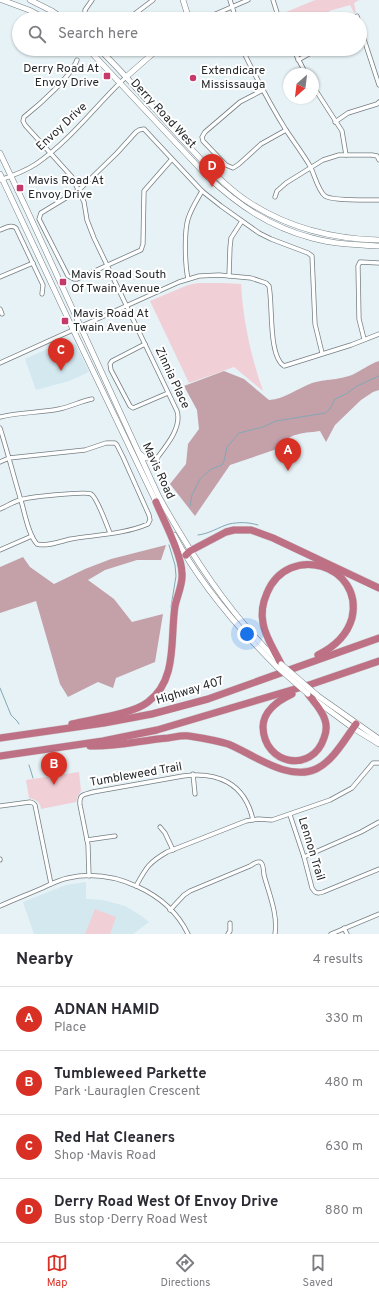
<!DOCTYPE html>
<meta charset="utf-8">
<style>
:root{--surface:#fff;--page:#f7f7f7;--text:#2b2b33;--muted:#7c7c81;--line:#e1e1e2;--accent:#d93025}
body{margin:0;font-family:Overpass,sans-serif;background:var(--page);color:var(--text)}
.compass{position:absolute;left:283px;top:68px;width:36px;height:36px;border-radius:50%;background:var(--surface);box-shadow:0 1px 3px #0004;rotate:208deg}
.you{position:absolute;left:247px;top:634px;width:14px;height:14px;margin:-10px;border:3px solid #fff;border-radius:50%;background:#1a73e8;box-shadow:0 0 0 6px #1a73e833}
.badge{display:grid;place-items:center;width:26px;height:26px;border-radius:50%;background:var(--accent);color:#fff;font-size:13px;font-weight:700}
.pin{position:absolute;translate:-50% -33px;filter:drop-shadow(0 1px 2px #0008)}
.pin::after{content:'';position:absolute;top:21px;width:14px;height:12px;background:inherit;clip-path:polygon(0 0,100% 0,50% 100%)}
.list{margin:0;padding:0;list-style:none}
h2{display:flex;justify-content:space-between;align-items:center;height:52px;margin:0;padding:0 16px;font-size:17px}
h2 small{font-size:13px;font-weight:400;color:var(--muted)}
.list li{display:grid;grid-template-columns:26px 1fr auto;gap:12px;align-items:center;box-sizing:border-box;height:64px;padding:0 16px;border-top:1px solid var(--line)}
.list b{display:block;font-size:15px;white-space:nowrap}
.list p{margin:0;font-size:13px;white-space:nowrap;color:var(--muted)}
.list em{font-size:13px;font-style:normal;color:var(--muted)}
.icon{flex:none;width:22px;height:22px;fill:none;stroke:currentColor;stroke-width:2;stroke-linecap:round;stroke-linejoin:round}
.map{position:relative;flex:none;width:379px;height:934px;overflow:hidden}
.search{position:absolute;background:var(--surface);box-shadow:0 1px 3px #0004;left:12px;right:12px;top:12px;height:44px;display:flex;align-items:center;gap:10px;box-sizing:border-box;padding:0 14px;border-radius:22px;color:var(--muted);font-size:15px}
.sheet{height:308px;background:var(--surface)}
nav{display:flex;justify-content:space-around;align-items:center;box-sizing:border-box;height:56px;border-top:1px solid var(--line);background:var(--surface);font-size:11px;color:var(--muted)}
nav a{display:grid;justify-items:center;gap:2px}
nav .on{color:var(--accent)}
.map>svg:first-child{display:block}
.built{fill:#d4e8f0}
.green{fill:#f1cfd6}
.forest{fill:#c4a1a9}
.lines{fill:none;stroke-linecap:round;stroke-linejoin:round}
.stream{stroke:#84a7b4;stroke-width:1}
.street-casing{stroke:#757f83;stroke-width:5}
.secondary-casing{stroke:#757f83;stroke-width:6}
.highway-casing{stroke:#cfd0d0;stroke-width:8}
.street{stroke:#fff;stroke-width:3.5}
.secondary{stroke:#fff;stroke-width:5}
.highway{stroke:#be7085;stroke-width:7}
.secondary-bridge-casing{stroke:#757f83;stroke-width:6;stroke-linecap:butt}
.secondary-bridge{stroke:#fff;stroke-width:5}
.poi-dot{fill:#c5396b;stroke:#fff;stroke-width:1.5}
.labels{text-anchor:middle;dominant-baseline:central;stroke-width:4;stroke-linejoin:round;paint-order:stroke}
.poi-label{font-size:12px;fill:#25292b;stroke:#fff;text-anchor:start}
.street-label{font-size:12px;fill:#25292b;stroke:#fff}
</style>
<div class="map">
<svg width="379" height="934" viewBox="0 0 379 934">
<rect width="100%" height="100%" fill="#e6f2f6"/>
<g class="built">
<path d="M67 340 76 345 89 372 69 381 36 390 25 359Z"/>
<path d="M86 882V899L103 900 125 906 140 915 149 922 133 934H34L23 902 66 885Z"/>
</g>
<g class="green">
<path d="M315 0H359L354 3 356 13H354L350 5 329 11 330 19H280L279 15Z"/>
<path d="M198 283H224L241 284C243 320 251 357 263 391L234 367 189 383 150 301 188 285Z"/>
<path d="M79 772 81 791 78 796 76 802 41 809C40 801 36 800 29 798L26 780Z"/>
<path d="M95 909 116 917 110 934H85Z"/>
</g>
<g class="forest">
<path d="M379 361V390L373 392 361 400 335 425 326 442 320 431C308 433 286 432 283 447L230 465 195 516 170 484 186 464 188 444 199 429 197 410 184 386 224 371 244 379 269 400C285 399 298 388 312 383 325 379 339 380 352 375 361 371 369 364 379 361Z"/>
<path d="M166 545 161 560H137L105 570 88 580 114 599 132 622 163 614 155 662 116 678 113 688 98 682 68 697 60 684 36 601 0 613V567L23 557 30 567 54 584 85 569 111 559Z"/>
</g>
<g class="lines">
<g class="stream">
<path d="M190 506 192 495 200 479 211 469 222 465 224 461 227 447 239 433 263 427 276 421 325 413 330 409 335 399 346 394 357 386 379 376"/>
<path d="M198 535C209 534 219 527 229 524 239 522 248 522 258 525"/>
<path d="M169 545 175 565 176 576 171 607"/>
<path d="M0 688 11 715 17 721 19 724"/>
<path d="M29 765 33 778"/>
</g>
<g class="street-casing">
<g id="street">
<path d="M230 0 236 19"/>
<path d="M273 0 279 19"/>
<path d="M357 16 358 19"/>
<path d="M91 19 85 14V10L92 0"/>
<path d="M128 19 153 0"/>
<path d="M204 19 248 0"/>
<path d="M360 27 379 85"/>
<path d="M244 49 245 55C258 81 271 106 286 130 294 142 303 154 310 166 314 173 318 191 325 196 332 201 369 200 379 200"/>
<path d="M293 49 306 74"/>
<path d="M77 60C70 78 39 105 24 117L23 121 25 125 72 177 84 202 87 220 94 238 177 411C182 427 167 445 157 458"/>
<path d="M298 60 318 49"/>
<path d="M313 86 342 131 346 155"/>
<path d="M263 90 240 102 205 132 202 137 203 141 226 165 233 168 239 164 261 144 286 130"/>
<path d="M335 122 348 113 377 104 379 102"/>
<path d="M172 159 144 191 143 244 141 250 77 279H74L68 276 39 219 41 213 79 190 117 153 136 132 139 130 144 129 202 191 221 206 259 233 271 239 308 253 312 256 315 324 322 353"/>
<path d="M0 180C12 176 25 171 36 164 71 140 96 105 126 77"/>
<path d="M275 197 277 191 286 183 323 160 339 155H372L377 156 379 160"/>
<path d="M0 230C5 228 11 224 16 228L43 285 42 294"/>
<path d="M229 276 230 247 231 238 242 221"/>
<path d="M0 277 33 263"/>
<path d="M188 279C185 265 184 232 188 219 191 209 197 200 202 191"/>
<path d="M0 309 2 314"/>
<path d="M364 339 359 319 358 266 360 262H361L379 263"/>
<path d="M145 344 112 361 110 364 111 370 130 406 133 408 168 393"/>
<path d="M0 363 179 282 199 276 219 275 251 278 266 283 269 286C273 304 268 356 284 366L351 345 379 334"/>
<path d="M0 417C20 412 39 413 59 409 70 407 81 401 92 399"/>
<path d="M0 428C8 453 14 478 22 504 25 515 29 536 37 544 47 547 61 541 71 539 95 535 125 534 148 524L150 520 149 515 123 457 117 445 115 443H106L85 450 9 458 0 462"/>
<path d="M0 509C7 506 13 502 20 500 27 497 86 491 91 494 97 497 107 526 110 533"/>
<path d="M0 550 32 536"/>
<path d="M193 774 195 794"/>
<path d="M0 806 30 802 33 803 35 805 51 884"/>
<path d="M290 815 304 857 312 888C315 893 317 894 323 892L379 869"/>
<path d="M160 827 165 833 173 850"/>
<path d="M87 840 115 836"/>
<path d="M304 857 361 832 379 822"/>
<path d="M0 859V860"/>
<path d="M89 876 88 845 80 805C79 794 83 795 93 792L183 776C217 771 245 783 253 820"/>
<path d="M136 886C146 868 148 863 167 852L246 821 258 819 272 820 330 800 352 788 373 763H379"/>
<path d="M0 906C13 900 26 895 40 889 49 885 58 880 68 878 113 868 168 892 188 934"/>
<path d="M170 910 184 895 190 891 250 866C263 857 263 864 264 875 269 894 278 914 275 934"/>
<path d="M344 928 347 934"/>
<path d="M228 934 230 931V923"/>
<path d="M331 934 379 914"/>
</g>
</g>
<g class="secondary-casing">
<g id="secondary">
<path d="M2 0 29 10 46 19"/>
<path d="M30 0 52 11 64 19"/>
<path d="M183 0 189 19"/>
<path d="M88 49 207 176C238 205 270 227 312 238 333 244 357 245 379 246"/>
<path d="M99 49C133 82 163 120 196 154 212 172 229 190 250 203 289 228 333 239 379 240"/>
<path d="M126 77 158 49"/>
<path d="M0 153 27 210 159 497C192 556 229 613 278 661"/>
<path d="M0 174 70 323 157 504"/>
<path d="M140 454 145 458H157"/>
<path d="M174 535C200 584 237 627 276 666"/>
<path d="M318 696 379 739"/>
<path d="M315 700 353 728 379 744"/>
</g>
</g>
<g class="highway-casing">
<g id="highway">
<path d="M186 555 190 551 226 532 234 530H251L273 538 379 588"/>
<path d="M281 664C275 651 265 637 263 623 261 613 263 602 267 593 288 542 364 565 352 618 347 636 334 647 318 655"/>
<path d="M292 694C279 700 263 711 263 727 264 765 312 774 324 738 326 733 327 726 325 720 322 710 314 702 308 694"/>
<path d="M72 724C92 719 133 714 148 702 178 680 170 638 175 606 177 596 183 584 182 574 182 555 164 521 156 502"/>
<path d="M0 738 104 723 152 714 208 699 379 638"/>
<path d="M90 746C116 747 142 740 168 738 175 737 182 735 189 736 202 738 215 740 228 744 253 754 288 782 316 769 333 761 345 739 356 724"/>
<path d="M0 756 103 741 157 730 312 684 379 661"/>
</g>
</g>
<use href="#street" class="street"/>
<use href="#secondary" class="secondary"/>
<use href="#highway" class="highway"/>
<g class="secondary-bridge-casing">
<g id="secondary-bridge">
<path d="M281 664 318 696"/>
<path d="M276 666 308 694"/>
</g>
</g>
<use href="#secondary-bridge" class="secondary-bridge"/>
</g>
<g class="poi-dot">
<rect x="103" y="72" width="8" height="8" rx="2"/>
<circle cx="193" cy="78" r="4"/>
<rect x="16" y="184" width="8" height="8" rx="2"/>
<rect x="59" y="278" width="8" height="8" rx="2"/>
<rect x="61" y="317" width="8" height="8" rx="2"/>
</g>
<g class="labels">
<g class="poi-label">
<text x="99" y="69" text-anchor="end">Derry Road At<tspan x="99" dy="14">Envoy Drive</tspan></text>
<text x="201" y="71">Extendicare<tspan x="201" dy="14">Mississauga</tspan></text>
<text x="28" y="181">Mavis Road At<tspan x="28" dy="14">Envoy Drive</tspan></text>
<text x="71" y="275">Mavis Road South<tspan x="71" dy="14">Of Twain Avenue</tspan></text>
<text x="73" y="314">Mavis Road At<tspan x="73" dy="14">Twain Avenue</tspan></text>
</g>
<g class="street-label">
<text transform="translate(163 114) rotate(47)">Derry Road West</text>
<text transform="translate(62 127) rotate(-43)">Envoy Drive</text>
<text transform="translate(172 378) rotate(65)">Zinnia Place</text>
<text transform="translate(158 471) rotate(65)">Mavis Road</text>
<text transform="translate(190 691) rotate(-17)">Highway 407</text>
<text transform="translate(136 775) rotate(-10)">Tumbleweed Trail</text>
<text transform="translate(311 849) rotate(73)">Lennon Trail</text>
</g>
</g>
</svg>
<svg class="compass" viewBox="-18 -18 36 36"><path d="M0-13l5 13h-10z" fill="#e53935"/><path d="M0 13l5-13h-10z" fill="#7c7c81"/></svg>
<div class="you"></div>
<div class="pin badge" style="left:288px;top:471px">A</div>
<div class="pin badge" style="left:54px;top:785px">B</div>
<div class="pin badge" style="left:61px;top:371px">C</div>
<div class="pin badge" style="left:212px;top:187px">D</div>
<div class="search"><svg class="icon" aria-label="search" viewBox="0 0 24 24"><circle cx="10" cy="10" r="6"/><path d="M15 15l6 6"/></svg>Search here</div>
</div>
<section class="sheet">
<h2>Nearby<small>4 results</small></h2>
<ul class="list">
<li><span class="badge">A</span><div><b>ADNAN HAMID</b><p>Place</p></div><em>330 m</em></li>
<li><span class="badge">B</span><div><b>Tumbleweed Parkette</b><p>Park · Lauraglen Crescent</p></div><em>480 m</em></li>
<li><span class="badge">C</span><div><b>Red Hat Cleaners</b><p>Shop · Mavis Road</p></div><em>630 m</em></li>
<li><span class="badge">D</span><div><b>Derry Road West Of Envoy Drive</b><p>Bus stop · Derry Road West</p></div><em>880 m</em></li>
</ul>
</section>
<nav>
<a class="on"><svg class="icon" aria-label="map" viewBox="0 0 24 24"><path d="M3 6l6-2 6 2 6-2v14l-6 2-6-2-6 2zM9 4v14M15 6v14"/></svg>Map</a>
<a><svg class="icon" aria-label="directions" viewBox="0 0 24 24"><path d="M12 3l9 9-9 9-9-9zM9 14v-3h6M13 9l2 2-2 2"/></svg>Directions</a>
<a><svg class="icon" aria-label="saved" viewBox="0 0 24 24"><path d="M7 4h10v16l-5-4-5 4z"/></svg>Saved</a>
</nav>
